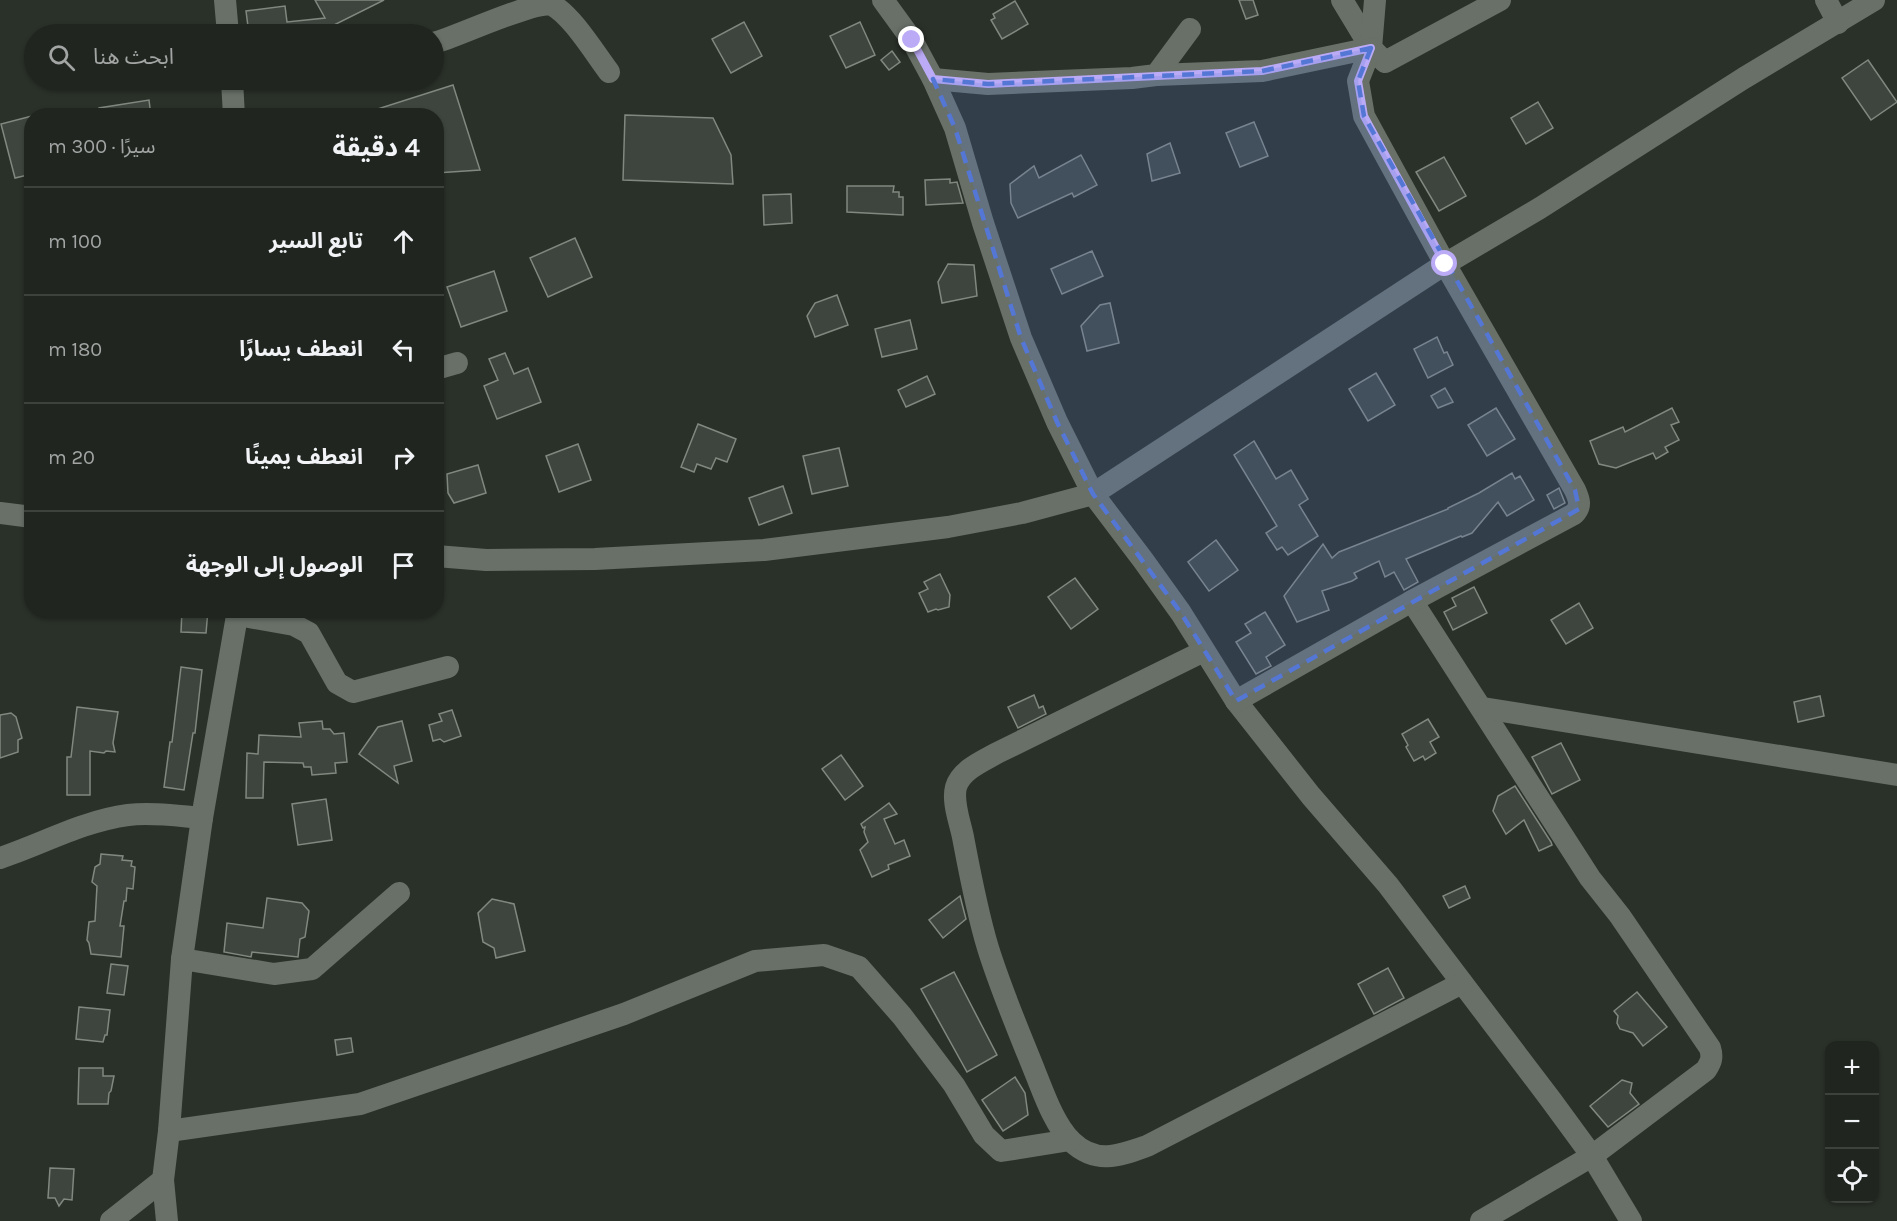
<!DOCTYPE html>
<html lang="ar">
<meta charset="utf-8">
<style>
:root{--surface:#20251f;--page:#2d312c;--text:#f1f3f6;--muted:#a2a5a4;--line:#3d423d}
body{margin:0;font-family:Karla,"Noto Sans Arabic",sans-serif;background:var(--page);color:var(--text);direction:rtl}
.controls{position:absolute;right:18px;bottom:18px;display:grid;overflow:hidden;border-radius:12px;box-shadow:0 2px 4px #0004}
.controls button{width:54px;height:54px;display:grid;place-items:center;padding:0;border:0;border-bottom:2px solid var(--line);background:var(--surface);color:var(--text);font:30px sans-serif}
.stop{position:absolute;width:18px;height:18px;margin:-14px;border:4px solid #bbaaf6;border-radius:50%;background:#fff}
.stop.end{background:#bbaaf6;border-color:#fff;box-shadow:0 2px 6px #0008}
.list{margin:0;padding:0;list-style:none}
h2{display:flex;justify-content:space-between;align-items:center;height:78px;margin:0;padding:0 24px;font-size:26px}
h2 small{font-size:20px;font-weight:400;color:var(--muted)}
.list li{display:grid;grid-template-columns:39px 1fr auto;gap:18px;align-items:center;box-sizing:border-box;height:108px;padding:0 24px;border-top:2px solid var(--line)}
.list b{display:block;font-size:22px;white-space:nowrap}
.list em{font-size:20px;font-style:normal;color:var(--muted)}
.icon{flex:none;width:33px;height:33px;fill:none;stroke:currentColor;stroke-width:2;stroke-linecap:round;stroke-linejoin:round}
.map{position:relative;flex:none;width:1897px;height:1221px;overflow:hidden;direction:ltr}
.search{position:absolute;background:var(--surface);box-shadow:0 2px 4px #0004;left:24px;top:24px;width:420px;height:66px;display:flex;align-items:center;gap:15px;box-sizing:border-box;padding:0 21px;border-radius:33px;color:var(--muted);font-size:22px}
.panel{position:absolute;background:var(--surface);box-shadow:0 2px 4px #0004;left:24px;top:108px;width:420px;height:510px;border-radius:24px;direction:rtl}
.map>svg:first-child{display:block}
.building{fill:#3e453e;stroke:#80887f;stroke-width:1.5}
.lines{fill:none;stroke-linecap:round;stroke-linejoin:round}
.minor{stroke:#687068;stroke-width:22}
.route{stroke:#bbaaf6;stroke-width:8}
.marked{fill:#5477d6;fill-opacity:0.2;stroke:#5477d6;stroke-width:4.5;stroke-dasharray:12 8;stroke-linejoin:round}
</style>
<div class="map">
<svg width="1897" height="1221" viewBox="0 0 1897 1221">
<rect width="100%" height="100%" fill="#2a3129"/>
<g class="building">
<path d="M315 0H384L316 34H249L246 11 285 6 287 22 325 18Z"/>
<path d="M1239 0H1253L1258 15 1246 19Z"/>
<path d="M1015 1 1028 24 1002 39 991 20 995 18 993 14Z"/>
<path d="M744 22 762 56 731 73 712 39Z"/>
<path d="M860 22 875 55 846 68 830 36Z"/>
<path d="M892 51 900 62 889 70 881 60Z"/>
<path d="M1868 60 1897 102 1871 120 1842 78Z"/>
<path d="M453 85 480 170 436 173V116H365V113Z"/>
<path d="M149 100 151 116H99V108Z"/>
<path d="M1538 102 1553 128 1526 144 1511 118Z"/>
<path d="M625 115 713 118 731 155 733 184 623 180Z"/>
<path d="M32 116V174L15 178 1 124Z"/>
<path d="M1254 122 1268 156 1240 167 1226 133Z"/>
<path d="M1170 143 1180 173 1152 181 1147 154Z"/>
<path d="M1081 155 1097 185 1074 197 1072 193 1018 218 1011 203 1010 184 1034 166 1039 178Z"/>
<path d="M1444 157 1466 196 1439 211 1416 172Z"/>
<path d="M950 179V183L957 182 963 203 926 205 925 180Z"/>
<path d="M847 186H894L893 192H899V197H903V215L847 212Z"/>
<path d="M791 194 792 223 764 225 763 195Z"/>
<path d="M575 238 592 277 548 297 530 258Z"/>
<path d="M1092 251 1103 276 1062 294 1051 269Z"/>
<path d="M948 264 974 265 977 296 942 303 938 282Z"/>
<path d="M494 271 507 311 461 327 447 287Z"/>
<path d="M837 295 848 325 815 337 807 316 815 303Z"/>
<path d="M1110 303 1119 343 1087 351 1081 326 1100 305Z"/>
<path d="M910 320 917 349 882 357 875 329Z"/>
<path d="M1437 337 1444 353 1447 352 1453 365 1428 378 1414 349Z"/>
<path d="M505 353 514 374 528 368 541 402 497 419 484 386 498 380 489 359Z"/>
<path d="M1376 373 1395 405 1368 421 1349 389Z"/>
<path d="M927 376 935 394 906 407 898 390Z"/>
<path d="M1445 388 1453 402 1438 408 1431 396Z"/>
<path d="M1496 408 1515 439 1487 456 1468 425Z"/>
<path d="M1672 408 1679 422 1671 425 1679 440 1665 447 1668 452 1656 459 1653 453 1616 468 1599 464 1590 441 1623 427 1625 432Z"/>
<path d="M698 424 736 439 727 462 716 458 711 469 697 464 694 472 681 467Z"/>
<path d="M1254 441 1276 479 1291 470 1308 499 1299 505 1318 536 1288 555 1282 547 1277 550 1266 533 1277 526 1234 455Z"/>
<path d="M578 444 591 480 559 492 546 456Z"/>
<path d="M839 448 848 486 812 494 803 456Z"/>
<path d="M478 465 486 493 454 503 448 493 447 474Z"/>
<path d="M1512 473 1515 479 1520 476 1534 500 1507 516 1498 502 1472 533 1462 537 1461 536 1406 559 1418 582 1404 590 1394 572 1385 577 1379 561 1354 573 1357 578 1352 581 1322 591 1329 610 1297 622 1284 596 1323 544 1332 558 1339 552 1448 509V508L1479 493Z"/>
<path d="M783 486 792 513 759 525 749 498Z"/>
<path d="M1559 488 1565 503 1554 509 1547 495Z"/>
<path d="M1216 540 1238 570 1209 591 1188 562Z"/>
<path d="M940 574 950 595 949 607 938 610 936 609 928 612 919 593 928 589 924 582Z"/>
<path d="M1075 578 1098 609 1071 629 1048 597Z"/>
<path d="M1474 587 1487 613 1453 630 1444 612 1456 606 1452 598Z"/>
<path d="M1579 603 1593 628 1566 644 1551 620Z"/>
<path d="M182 610H208L206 633 181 632Z"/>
<path d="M1265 612 1285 645 1266 657 1271 666 1256 674 1236 642 1251 633 1245 624Z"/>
<path d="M181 667 202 670 195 733H193L184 790 164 787 170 742H172Z"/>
<path d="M1034 695 1039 708 1043 706 1046 714 1018 728 1008 707Z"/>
<path d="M1820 696 1824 716 1798 722 1794 702Z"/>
<path d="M77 707 118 712 113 743 115 752 106 751 104 753 90 751V795H67V757H71Z"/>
<path d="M452 710 461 736 444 742 440 739 433 741 429 725 442 721 439 714Z"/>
<path d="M11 713 16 717 22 738 18 740V752L0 758V715Z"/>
<path d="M1428 719 1439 737 1430 742 1436 753 1425 760 1423 756 1414 761 1406 747 1408 745 1402 734Z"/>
<path d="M322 721 323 729H330L334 734 344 733 347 762 335 763 336 773 312 775 311 767H304L303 763 264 762 263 798H246L247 753 258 754 259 735 301 737 299 723Z"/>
<path d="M402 721 412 761 394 766 398 783 359 754 378 727Z"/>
<path d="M1561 743 1580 780 1552 794 1532 757Z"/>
<path d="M841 755 863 786 845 800 822 769Z"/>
<path d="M1515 786 1551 842 1552 845 1539 851 1524 820 1506 834 1493 811 1498 796Z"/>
<path d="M326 799 332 840 298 845 292 804Z"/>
<path d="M889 803 897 814 884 819 895 844 904 840 910 856 888 865 889 869 872 877 860 850 868 842 864 832 865 827 863 828 861 824Z"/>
<path d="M101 854 123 856 122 860 132 861 131 866 135 867 133 889 127 888 126 901H124L120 926H124L121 957 91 954 89 943 87 940 89 922 95 921 97 886 92 882 95 867 100 864Z"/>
<path d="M1465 886 1470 898 1449 908 1443 896Z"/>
<path d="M960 896 966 919 943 938 929 920Z"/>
<path d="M267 898 302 903 309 911 305 937 300 939 298 957 252 952 251 957 224 952 227 923 263 928Z"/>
<path d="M492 899 514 904 525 951 496 958 494 948 483 942 478 913Z"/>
<path d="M111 964 128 966 124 995 107 993Z"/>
<path d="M1388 968 1404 998 1374 1014 1358 984Z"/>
<path d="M954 972 997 1055 967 1072 921 989Z"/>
<path d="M1637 992 1667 1027 1643 1046 1633 1033 1620 1029 1617 1023 1618 1016 1614 1011Z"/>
<path d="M79 1007 110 1010 107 1035H105L103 1042 76 1039Z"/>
<path d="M351 1038 353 1052 337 1055 335 1040Z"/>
<path d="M79 1068H103V1076H114L111 1091 109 1093 108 1104H78Z"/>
<path d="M1015 1077 1025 1093 1028 1115 1003 1131 982 1100Z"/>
<path d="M1622 1080 1632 1083 1630 1093 1639 1104 1608 1127 1590 1106Z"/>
<path d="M50 1168 74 1169 72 1200 64 1199 59 1206 55 1198H48Z"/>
</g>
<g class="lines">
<g class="minor">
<path d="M225 0 228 34"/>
<path d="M883 0 912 40 933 79 955 128 983 223 1021 338 1057 422 1093 494 1143 560 1181 613 1236 701 1311 796 1388 885 1551 1100 1592 1156 1631 1221"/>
<path d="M1342 0 1371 48 1385 62 1500 0"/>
<path d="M1826 0 1838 23"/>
<path d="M434 43C457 37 534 0 552 5 571 14 596 55 609 72"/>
<path d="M1156 75 1262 71 1371 48 1375 0"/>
<path d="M933 79 988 84 1132 78 1156 75 1190 29"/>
<path d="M232 80 234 116"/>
<path d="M436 369 457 363"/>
<path d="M0 513 32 517"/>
<path d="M436 556 486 560 595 559 764 550 948 527 1022 513 1093 494 1445 264 1540 208 1744 78 1874 0"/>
<path d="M1412 601 1590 878 1620 916 1710 1048C1713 1058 1711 1062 1706 1070L1592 1156 1481 1221"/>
<path d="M238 615 294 625 309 633 337 683 353 692 448 667"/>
<path d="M1204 651 997 753C983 761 961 770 956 787 952 802 960 822 963 837 970 874 977 912 988 948 1001 990 1019 1032 1035 1072 1044 1094 1054 1124 1071 1141 1096 1165 1119 1156 1147 1146L1462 983"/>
<path d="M1236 701 1412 601 1574 514C1582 506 1579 499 1575 490L1445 264 1364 116 1358 81 1371 48"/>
<path d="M1483 708 1897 775"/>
<path d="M0 858C42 844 83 821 128 815 152 812 178 816 202 818"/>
<path d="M182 959 274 974 312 969 399 893"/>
<path d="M169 1131 360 1104 624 1014 755 961 824 955 859 967 902 1016 954 1085 984 1135 1001 1151 1070 1140"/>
<path d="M111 1221 163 1180"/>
<path d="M167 1221 163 1180 169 1131 182 959 202 818 238 610"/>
</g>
</g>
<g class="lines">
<path class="route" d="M912 40 933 79 988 84 1262 71 1371 48 1358 81 1364 116 1445 264"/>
</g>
<path class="marked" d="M1371 48 1358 81 1364 116 1575 490 1579 509 1236 701 1181 613 1093 494 1057 422 1021 338 955 128 933 79 988 84 1262 71Z"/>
</svg>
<div class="controls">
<button>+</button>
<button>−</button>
<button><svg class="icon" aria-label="locate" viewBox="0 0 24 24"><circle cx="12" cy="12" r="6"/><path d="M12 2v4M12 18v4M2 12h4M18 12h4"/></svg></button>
</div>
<div class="stop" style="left:1445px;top:264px"></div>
<div class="stop end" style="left:912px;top:40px"></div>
<div class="search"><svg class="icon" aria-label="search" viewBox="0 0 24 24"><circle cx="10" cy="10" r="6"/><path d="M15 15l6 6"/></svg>ابحث هنا</div>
<section class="panel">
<h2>4 دقيقة<small>سيرًا · 300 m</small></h2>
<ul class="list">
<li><svg class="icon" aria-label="ahead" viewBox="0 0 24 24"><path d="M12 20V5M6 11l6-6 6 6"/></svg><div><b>تابع السير</b></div><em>100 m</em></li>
<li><svg class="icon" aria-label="left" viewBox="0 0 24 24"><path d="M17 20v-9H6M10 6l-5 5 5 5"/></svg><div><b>انعطف يسارًا</b></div><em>180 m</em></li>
<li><svg class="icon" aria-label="right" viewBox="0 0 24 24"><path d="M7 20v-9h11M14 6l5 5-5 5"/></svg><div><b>انعطف يمينًا</b></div><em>20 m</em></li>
<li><svg class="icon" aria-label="arrive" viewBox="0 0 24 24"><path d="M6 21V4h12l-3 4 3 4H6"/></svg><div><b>الوصول إلى الوجهة</b></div></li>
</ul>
</section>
</div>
